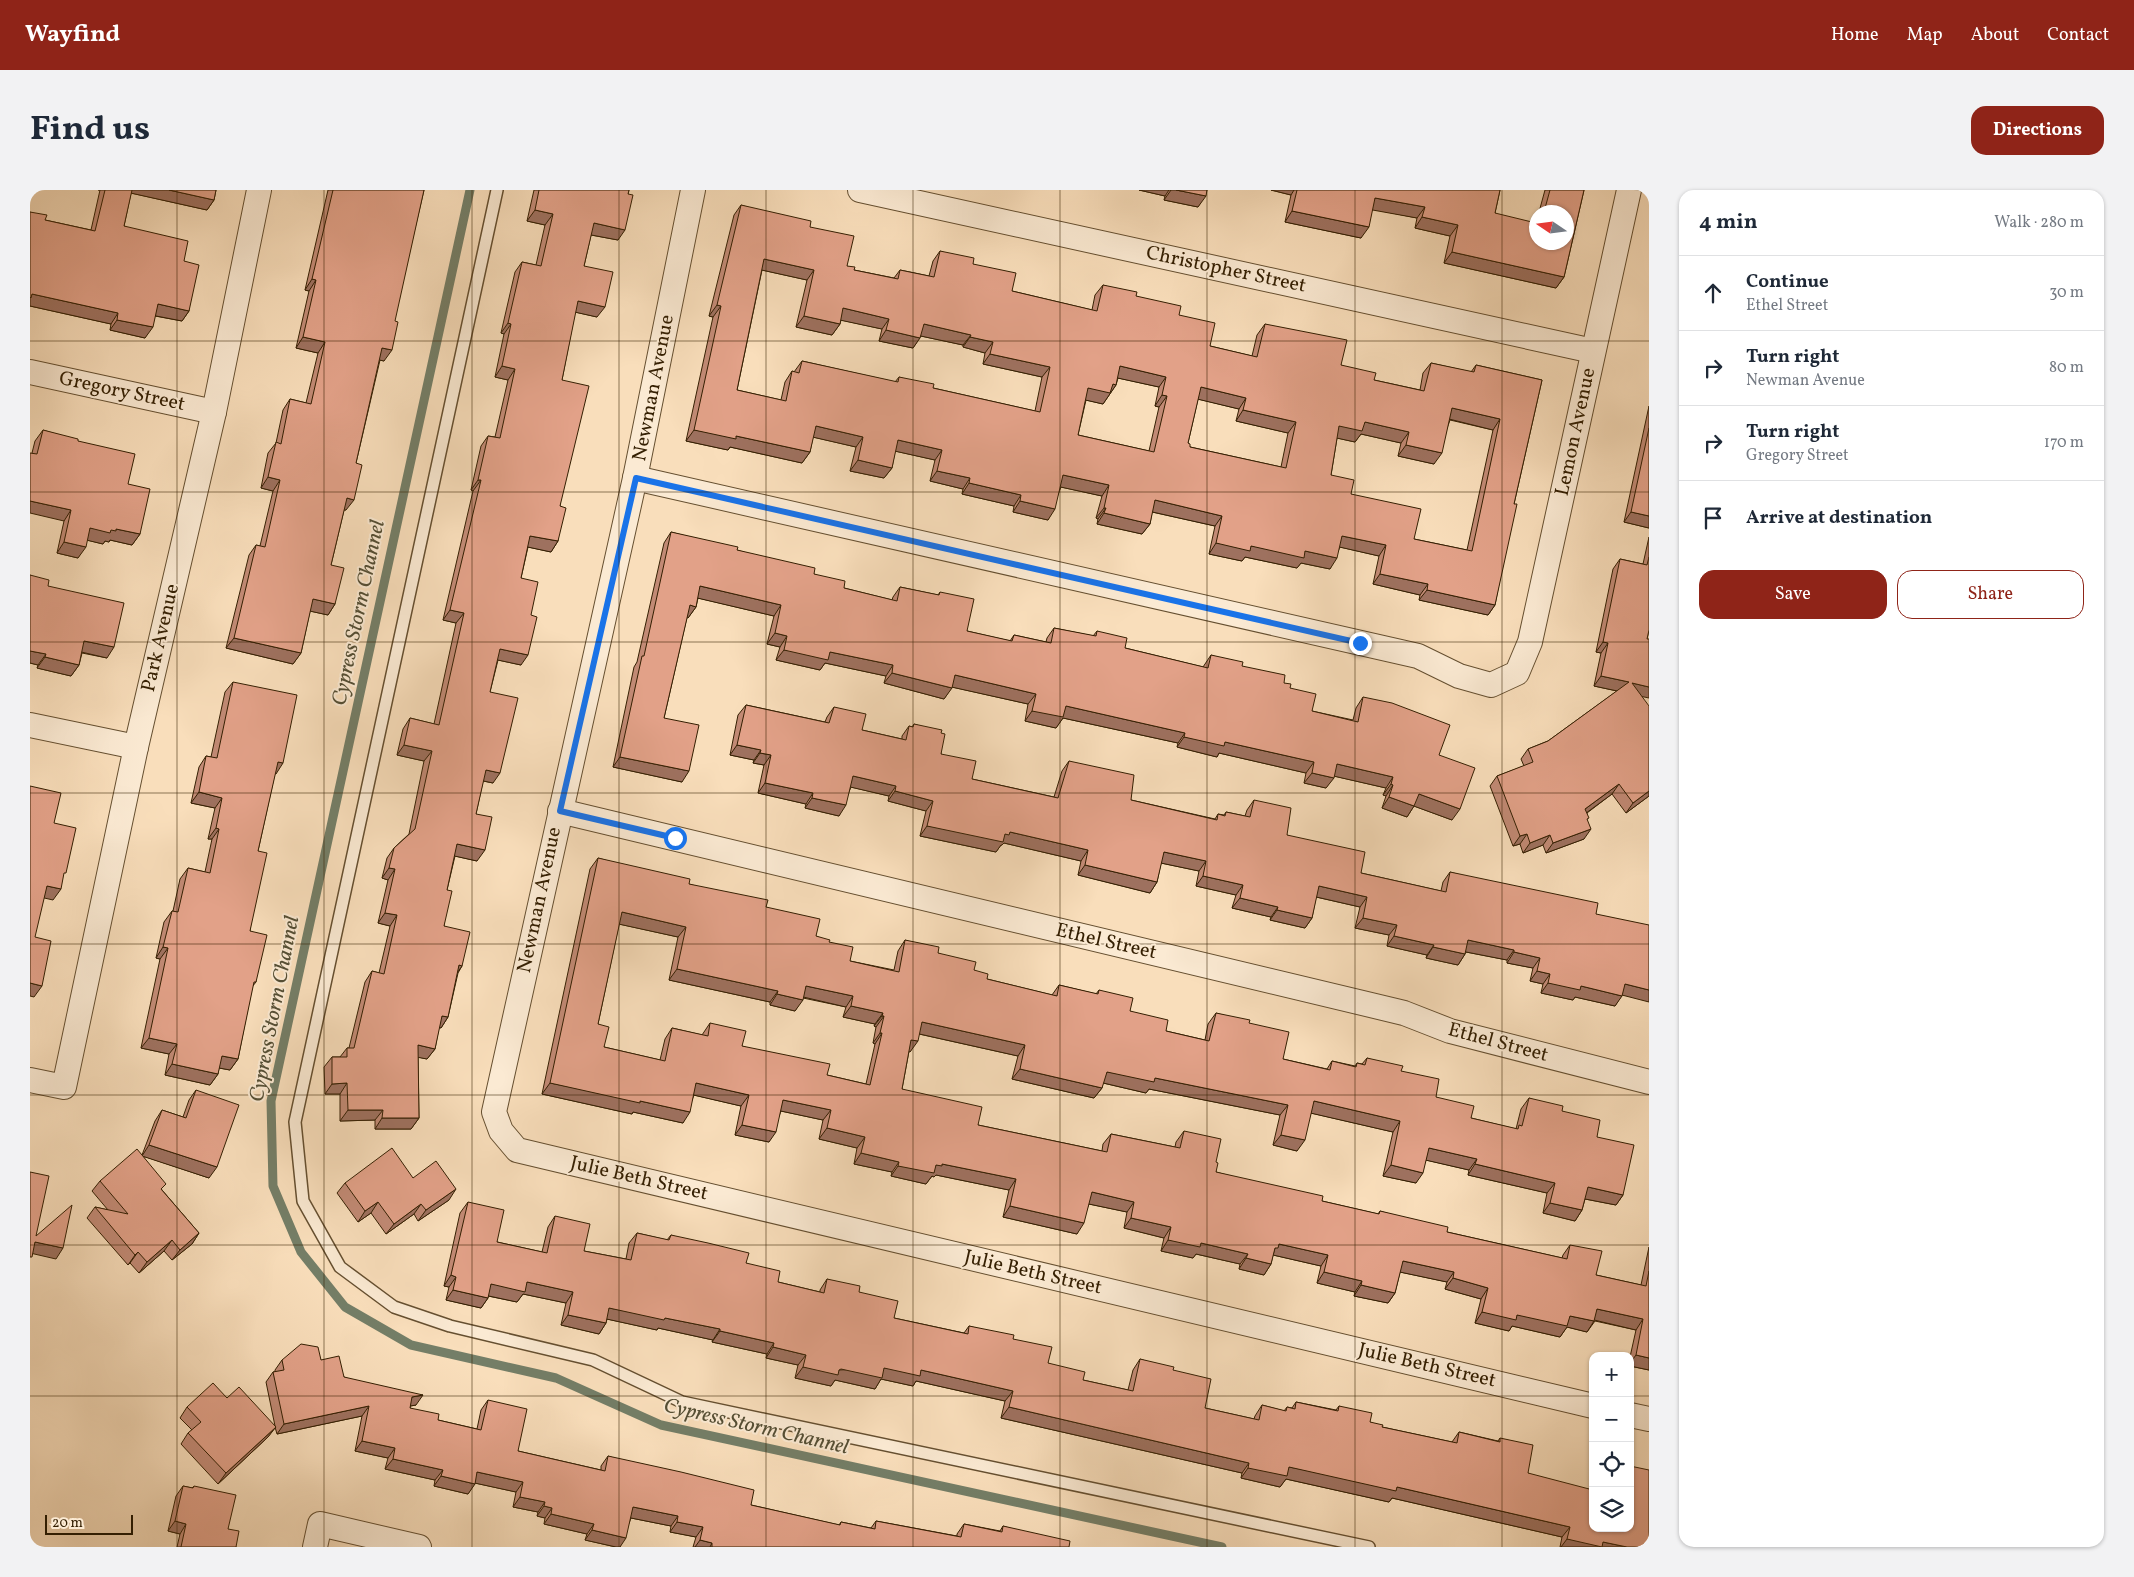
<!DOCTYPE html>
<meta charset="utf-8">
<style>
:root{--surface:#fff;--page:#f2f2f3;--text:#1f2937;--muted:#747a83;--line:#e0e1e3;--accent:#8f2418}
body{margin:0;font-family:Vollkorn,serif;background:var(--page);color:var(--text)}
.controls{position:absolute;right:15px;bottom:15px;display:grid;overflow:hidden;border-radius:10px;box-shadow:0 1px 4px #0004}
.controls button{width:45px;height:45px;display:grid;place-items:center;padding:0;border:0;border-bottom:1px solid var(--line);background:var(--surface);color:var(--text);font:25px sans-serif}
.compass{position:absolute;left:1499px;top:15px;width:45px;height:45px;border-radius:50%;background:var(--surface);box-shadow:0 1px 4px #0004;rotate:283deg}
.scale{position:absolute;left:15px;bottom:12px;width:88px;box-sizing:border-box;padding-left:5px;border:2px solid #341f02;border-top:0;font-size:14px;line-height:18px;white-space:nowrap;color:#341f02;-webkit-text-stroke:4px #fbead3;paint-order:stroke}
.stop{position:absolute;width:15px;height:15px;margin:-11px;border:4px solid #1a73e8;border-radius:50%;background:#fff}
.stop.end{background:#1a73e8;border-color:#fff;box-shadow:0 1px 5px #0008}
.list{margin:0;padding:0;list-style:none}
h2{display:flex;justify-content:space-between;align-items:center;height:65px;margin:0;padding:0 20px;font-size:21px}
h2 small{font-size:16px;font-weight:400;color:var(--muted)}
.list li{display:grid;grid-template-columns:32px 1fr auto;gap:15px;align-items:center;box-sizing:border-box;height:75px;padding:0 20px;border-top:1px solid var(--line)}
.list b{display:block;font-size:19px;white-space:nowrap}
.list p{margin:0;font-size:16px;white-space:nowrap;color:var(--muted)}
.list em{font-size:16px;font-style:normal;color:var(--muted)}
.actions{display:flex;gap:10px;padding:15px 20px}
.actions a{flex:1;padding:11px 0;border:1px solid var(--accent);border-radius:15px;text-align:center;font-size:18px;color:var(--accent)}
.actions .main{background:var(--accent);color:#fff}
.icon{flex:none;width:28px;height:28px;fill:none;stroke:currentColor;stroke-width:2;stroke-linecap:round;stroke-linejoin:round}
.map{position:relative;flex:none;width:1619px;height:1357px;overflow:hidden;border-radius:15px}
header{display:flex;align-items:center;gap:30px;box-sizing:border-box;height:70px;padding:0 25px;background:var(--accent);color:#fff}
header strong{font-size:24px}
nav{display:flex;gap:28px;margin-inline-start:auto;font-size:18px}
.intro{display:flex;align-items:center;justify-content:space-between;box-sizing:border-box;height:120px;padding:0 30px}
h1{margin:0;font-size:35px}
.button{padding:12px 22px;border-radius:15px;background:var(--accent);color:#fff;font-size:18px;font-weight:700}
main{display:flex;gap:30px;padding:0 30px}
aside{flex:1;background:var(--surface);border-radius:15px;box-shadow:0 1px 4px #0004}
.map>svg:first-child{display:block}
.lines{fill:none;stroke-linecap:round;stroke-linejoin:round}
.stream{stroke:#747e67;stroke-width:9}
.lane-casing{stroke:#654f30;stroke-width:14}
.street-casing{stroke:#654f30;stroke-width:26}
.lane{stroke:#fbead3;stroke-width:11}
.street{stroke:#fbead3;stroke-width:24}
.wall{fill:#c28a75;stroke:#341f02;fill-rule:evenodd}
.shaded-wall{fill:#9e715f;stroke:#341f02}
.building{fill:#e2a188;stroke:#341f02;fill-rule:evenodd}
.route{stroke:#1a73e8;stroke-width:6}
.grid{fill:none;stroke:#341f02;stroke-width:1;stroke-opacity:0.55}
.labels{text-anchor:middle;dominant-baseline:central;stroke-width:4;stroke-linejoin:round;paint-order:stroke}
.street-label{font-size:20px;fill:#341f02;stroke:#fbead3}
.water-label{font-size:21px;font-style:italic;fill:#544e34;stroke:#fbead3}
</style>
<header>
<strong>Wayfind</strong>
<nav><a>Home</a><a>Map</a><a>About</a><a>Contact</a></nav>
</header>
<div class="intro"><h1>Find us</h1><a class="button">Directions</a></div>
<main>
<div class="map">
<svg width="1619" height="1357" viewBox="0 0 1619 1357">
<rect width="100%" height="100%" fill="#f9debb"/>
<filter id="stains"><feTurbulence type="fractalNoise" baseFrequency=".004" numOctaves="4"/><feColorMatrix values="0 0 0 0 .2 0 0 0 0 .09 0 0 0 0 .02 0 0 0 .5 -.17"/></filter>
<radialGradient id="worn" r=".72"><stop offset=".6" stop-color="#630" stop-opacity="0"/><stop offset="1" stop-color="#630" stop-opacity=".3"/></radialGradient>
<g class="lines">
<path class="stream" d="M440 0 241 911 243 996 271 1062 315 1117 381 1155 526 1188 631 1235 1192 1357"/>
<g class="lane-casing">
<path id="lane" d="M467 0 265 932 273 1011 310 1077 364 1117 420 1136 563 1170 652 1212 1339 1357"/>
</g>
<g class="street-casing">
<g id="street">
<path d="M663 0 605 288 464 922 471 941 487 960 1563 1216"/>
<path d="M830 0 1563 161"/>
<path d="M0 182 184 222"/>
<path d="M605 288 1388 466 1429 486 1461 495 1487 483 1500 452 1599 0"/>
<path d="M0 535 106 557"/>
<path d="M530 621 1374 823 1420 841 1619 892"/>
<path d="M0 890 34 897 106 557 184 222 229 0"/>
<path d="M1600 1225 1619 1229"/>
<path d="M285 1357 290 1334 389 1357"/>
</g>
</g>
<use href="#lane" class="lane"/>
<use href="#street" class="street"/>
</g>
<g class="wall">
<path d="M68 0H186L184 10 177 20 101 3 94 36 154 71 159 121 152 131 125 126 115 148 80 140 81 134 0 116V22L15 30 61 40 70 0Z"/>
<path d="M298 0H394L354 171 350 170 326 273 316 320H314L301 375 305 414 298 425 280 421 271 463 263 474 196 458 219 365 226 355 230 356 243 301 231 298 238 263 246 253 253 220 260 209 276 213 288 163 266 158 279 101 275 100Z"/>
<path d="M504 0H599L588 50 561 45 554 76 567 127 545 122 532 190 530 316 528 351 521 362 498 357 491 388V475L468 470 460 502 463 593 453 591 446 624 447 671 425 666 417 700 414 736 432 776 428 783 418 827 411 838 409 837 405 859 397 869 388 867 389 928 381 939H345V930L310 931V904H295L294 877 302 867H310L317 858H319L335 792 342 781 349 783 360 736 348 733 358 690 352 688 357 668 364 658 379 644 394 571 367 565 373 539 380 528 404 534 426 433 413 430 443 301 441 300 451 256 458 246 465 247 478 190 465 187 474 144 471 143 485 82 492 72 506 75 515 35 497 31Z"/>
<path d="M1109 0H1177L1168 17 1134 10 1135 6Z"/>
<path d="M1241 0H1470L1465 23 1506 52 1536 22H1509L1515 0H1554L1534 87 1526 98 1414 73 1420 46 1385 38 1387 28 1342 19 1331 48 1255 32 1261 5Z"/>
<path d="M711 15 780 37 817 76 824 80 864 88 870 80 899 86 903 71 910 61 943 74 982 101 1062 120 1065 105 1073 95 1106 106 1149 125 1180 156 1222 166 1227 145 1235 134 1311 175 1344 190 1390 200 1393 183 1401 173 1441 182 1446 175 1512 190 1484 314 1465 415 1458 425 1389 410 1390 405 1343 394 1349 366 1310 357 1300 379 1271 373 1267 378 1215 367 1212 371 1179 364 1185 336 1122 322 1120 334 1112 344 1067 334 1068 329 1066 328 1072 306 1031 297 1018 330 983 322 984 316 932 304 933 299 900 291 905 270 865 261 862 278 854 288 820 281 826 257 783 247 780 262 772 273 700 257 698 260 656 251 683 127 679 126 704 25ZM732 80 777 90 766 137 802 145 810 134 811 130 852 139 849 151 883 158 891 146 933 155V157L955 163 953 174 1012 187 1005 221 903 198 869 187 865 192 772 171 764 182 762 181 755 192 751 210 707 200ZM1088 188 1129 197 1125 216 1129 217 1119 261 1048 245 1056 210 1073 214 1086 195ZM1168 209 1209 219 1206 231 1258 243 1251 277 1160 257 1158 253ZM1420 230 1463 240 1437 360 1384 349 1321 304 1301 285 1307 248 1325 252 1331 244 1371 253 1368 266 1404 274Z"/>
<path d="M1619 216V338L1594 332Z"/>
<path d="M13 240 48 251 98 294 110 344 102 355 80 350 79 352 75 351 73 354 57 350 48 368 27 363 34 331 2 263 5 251Z"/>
<path d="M641 342 707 360 784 384 814 398 862 410 863 407 870 397 908 405 910 402 937 441 980 451 984 445 1016 452 1017 448 1024 438 1063 446 1067 441 1095 458 1173 477 1181 465 1254 493 1260 498 1282 521 1323 530 1326 518 1333 507 1409 565 1422 630 1384 616 1377 627 1352 618 1356 606 1353 605 1356 598 1304 586 1296 598 1274 593 1276 583 1189 563 1187 567 1147 557 1148 553 1033 528 1026 538 995 531 998 514 922 497 914 509 854 493 856 486 795 473 790 480 746 470 750 457 737 454 744 426 668 408 666 417 658 428 657 427 634 528 652 592 583 577 604 477 607 472 634 353Z"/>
<path d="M1619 347V440L1617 449 1612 507 1619 606 1596 623 1582 604 1557 623V630L1554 649 1516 663 1513 655 1493 663 1490 654 1483 656 1460 596 1467 586 1494 576 1491 569 1498 559 1518 551 1587 501 1564 496 1571 463 1566 462 1583 379 1590 369 1613 374Z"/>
<path d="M0 385 18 396 77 468 52 463 49 475 41 486 7 478 8 475 0 473Z"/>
<path d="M203 492 246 584 245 583 228 661 220 741 226 792 222 797 208 869 200 880 189 878 188 884 180 895 135 885 139 864 111 858 130 769 126 768 134 732 142 721H143L150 689 158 678 175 682 182 649H178L185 618 161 613 169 577 176 566 181 567 195 502Z"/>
<path d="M716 515 795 532 797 527 804 517 832 540 872 549V546L879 536 882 537 884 534 911 543V564L942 589 1024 607 1032 581 1039 571 1101 610 1185 629 1188 624 1194 625 1196 622 1215 626 1217 620 1224 610 1257 645 1331 683 1411 701 1413 692 1420 682 1566 724 1592 805 1585 816 1545 807 1543 810 1511 803 1513 794 1500 791 1503 778 1477 773V770L1436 762 1435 764 1428 775 1396 768 1397 765 1357 756 1359 745 1325 738 1330 717 1286 707 1282 728 1275 738 1240 730 1241 727 1202 718 1206 705 1166 696 1169 681 1131 673 1127 692 1120 703 1048 685 1051 671 974 653 972 655H971L966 662 890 646 896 621 858 611 859 606 821 597 809 626 775 618 776 614 728 603 734 575 723 573 724 570 700 565 708 525Z"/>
<path d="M568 668 659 694 736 717 786 746 799 752 820 771 864 780 868 761 875 750 908 763 944 780 957 789 1022 805 1029 795 1066 804 1069 800 1100 821 1136 841 1175 850 1178 834 1186 823 1219 833 1253 869 1297 879 1302 871 1325 876 1327 873 1332 874 1337 868 1371 881 1406 907 1441 928 1486 939 1491 919 1499 908 1532 921 1567 947 1593 1005 1586 1015 1555 1009 1552 1020 1545 1031 1513 1023 1517 1003 1438 985 1439 980 1396 970 1386 993 1353 986 1363 942 1281 923 1267 961 1243 955 1250 925 1119 899 1116 903 1073 893 1072 898 1064 908 982 889 988 866 889 844 880 862 879 861 872 899 948 935 1072 961 1073 954 1081 944 1145 957 1146 952 1154 941 1186 972V982L1292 1011 1348 1024 1350 1021 1417 1042 1532 1068 1533 1065 1540 1055 1566 1085 1611 1095 1619 1057V1180L1600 1176V1167L1606 1140 1565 1131 1557 1142 1537 1137 1530 1147 1482 1136 1479 1141 1445 1133 1451 1109 1415 1099 1417 1092 1370 1082 1365 1103 1358 1113 1324 1106 1325 1102 1287 1093 1291 1076 1243 1065 1241 1074 1234 1085 1209 1079 1210 1074 1166 1064 1163 1068 1131 1061 1134 1048 1094 1038 1097 1022 1059 1014 1047 1044 973 1027 979 1000 906 985 904 987 902 986 896 994 861 986 862 982 824 974 827 958 789 949 793 930 751 921 739 952 705 945 711 916 664 905 653 933 603 922 602 924 512 904 560 679ZM589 734 648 747 639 790 740 812V815L765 821 773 808 816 817 813 827 845 834 844 836 846 837 843 853 845 854 836 894 797 885 712 856 680 833 672 845 642 838 635 849 630 870 574 857 568 834Z"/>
<path d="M166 900 179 988 113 966 132 1000 169 1043 162 1054 142 1070 134 1061 109 1083 100 1073 98 1075 57 1028 65 1017 78 1020 62 1001 70 991 112 965 125 931 132 920 153 927 159 910Z"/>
<path d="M383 988 419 1010 388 1031 384 1024 356 1044 341 1023 328 1032 307 1003 315 993Z"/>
<path d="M438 1012 467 1052 512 1062 518 1037 525 1026 554 1061 596 1069 599 1053 607 1043 637 1050 641 1045 716 1073 748 1092 790 1102V1100L797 1089 829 1102 864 1128 934 1143 939 1136 983 1149 1018 1173 1053 1190 1098 1200 1103 1180 1110 1169 1143 1180 1175 1218 1224 1229 1225 1226 1232 1215 1254 1221 1257 1217 1262 1218 1266 1212 1306 1220 1309 1216 1340 1232 1352 1237 1422 1252 1429 1242 1468 1251 1470 1248 1498 1283 1619 1357H1530L1532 1347 1362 1308 1359 1312 1256 1289 1250 1297 1211 1288 1212 1283 971 1228 975 1211 886 1191 883 1196 851 1189 845 1199 805 1190 801 1196 765 1188 768 1175 736 1168 737 1164 682 1152 683 1150 628 1138 627 1140 577 1129 576 1133 569 1144 531 1135 536 1113 493 1104 487 1112 458 1106V1108L451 1118 416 1110 419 1097 414 1096 430 1023Z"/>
<path d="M252 1170H291L314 1187 386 1215 380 1216V1218L408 1230 447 1239 451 1220 458 1210 488 1261 571 1280V1276L578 1266 721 1315 809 1335 811 1332 841 1338 846 1331 927 1346V1344L934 1334 970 1341 973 1336 1039 1357H663L666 1347 640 1342 641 1336 601 1328 590 1357H586L555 1350 557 1344 514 1334 515 1328 507 1326 508 1322 483 1317 486 1302 445 1293 438 1304 404 1296 405 1290 355 1279 358 1268 325 1261 332 1226 247 1244 245 1237 238 1247 188 1294 151 1254 158 1243 162 1240 150 1228 157 1217 197 1208 245 1236 236 1192 243 1182H245V1180Z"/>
<path d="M153 1296 162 1298 164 1296 198 1339 206 1357H147L150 1344 138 1341 146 1306Z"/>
</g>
<g class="shaded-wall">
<path d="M98 0H139L184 10 177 20 96 2Z"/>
<path d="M1109 0H1139L1135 6Z"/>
<path d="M1141 0H1146L1176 6 1168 17 1134 10Z"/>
<path d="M1241 0H1264L1261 5Z"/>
<path d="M1345 8 1395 17 1387 28 1337 19Z"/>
<path d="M505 20 523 24 515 35 497 31Z"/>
<path d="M1262 21 1339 37 1331 48 1255 32Z"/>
<path d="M1392 27 1428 35 1420 46 1385 38Z"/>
<path d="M564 33 595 40 588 50 556 44Z"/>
<path d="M1422 62 1534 87 1526 98 1414 73Z"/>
<path d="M734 69 784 80 777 90 727 79Z"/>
<path d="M282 89 286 90 279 101 275 100Z"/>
<path d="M2 104 88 123 81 134 0 116V107Z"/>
<path d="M548 111 575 117 567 127 540 121Z"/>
<path d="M128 114 159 121 152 131 121 125Z"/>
<path d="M687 115 691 116 683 127 679 126Z"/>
<path d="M813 118 859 129 852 139 805 129Z"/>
<path d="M774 126 810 134 802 145 766 137Z"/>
<path d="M87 130 123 137 115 148 80 140Z"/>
<path d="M478 133 481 134 474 144 471 143Z"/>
<path d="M894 134 941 145 933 155 886 145Z"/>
<path d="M856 140 890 148 883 158 849 151Z"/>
<path d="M273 147 295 152 288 163 266 158Z"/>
<path d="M940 147 963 152 955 163 933 157Z"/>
<path d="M352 158 362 160 354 171 345 169Z"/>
<path d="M960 164 1020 177 1012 187 953 174Z"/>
<path d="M472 176 485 179 478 190 465 187Z"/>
<path d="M1090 176 1136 187 1129 197 1083 187Z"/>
<path d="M1083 194 1086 195 1073 214 1051 209 1058 198Z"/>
<path d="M1171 197 1216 208 1209 219 1163 208Z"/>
<path d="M1132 205 1137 206 1129 217 1125 216Z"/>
<path d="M1422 218 1470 229 1463 240 1415 228Z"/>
<path d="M1213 220 1266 232 1258 243 1206 231Z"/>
<path d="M1335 232 1379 242 1371 253 1331 244 1325 252 1302 247 1309 236Z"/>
<path d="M786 236 833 247 826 257 778 246Z"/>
<path d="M664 240 706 246 780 262 772 273 700 257 698 260 656 251Z"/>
<path d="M868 250 912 260 905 270 860 260Z"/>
<path d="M1376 255 1412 263 1404 274 1368 266Z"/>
<path d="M828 270 862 278 854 288 820 281Z"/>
<path d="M907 281 940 288 933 299 900 291Z"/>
<path d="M1033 285 1079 295 1072 306 1026 296Z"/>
<path d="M238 287 250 290 243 301 231 298Z"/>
<path d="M448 290H451L443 301 441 300Z"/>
<path d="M939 293 991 305 984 316 932 304Z"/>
<path d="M317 308 324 310 316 320 309 319Z"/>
<path d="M1125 310 1192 326 1185 336 1118 321Z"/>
<path d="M0 311 41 320 34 331 0 323Z"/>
<path d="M990 311 1025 319 1018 330 983 322Z"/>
<path d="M1074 318H1076L1068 329 1066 328Z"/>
<path d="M1601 322 1619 326V338L1594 332Z"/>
<path d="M1074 323 1120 334 1112 344 1067 334Z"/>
<path d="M60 338 86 339 110 344 102 355 80 350 79 352 75 351 73 354 52 349Z"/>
<path d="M500 346 528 351 521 362 493 356Z"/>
<path d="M1312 346 1356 355 1349 366 1305 356Z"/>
<path d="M34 352 56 357 48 368 27 363Z"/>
<path d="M1186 353 1275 361 1307 368 1300 379 1271 373 1267 378 1215 367 1212 371 1179 364Z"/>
<path d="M1350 384 1398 394 1390 405 1343 394Z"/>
<path d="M670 396 751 415 744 426 663 407Z"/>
<path d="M1397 400 1465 415 1458 425 1389 410Z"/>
<path d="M283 409 305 414 298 425 275 420Z"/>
<path d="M660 415 666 417 658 428 652 426Z"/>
<path d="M420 420 434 423 426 433 413 430Z"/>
<path d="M745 443 757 446 750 457 737 454Z"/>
<path d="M204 448 271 463 263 474 196 458Z"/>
<path d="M54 451 84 457 77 468 47 461Z"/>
<path d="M1573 452 1578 453 1571 463 1566 462Z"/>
<path d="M470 459 498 465 491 475 463 469Z"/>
<path d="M754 460 800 462 863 475 856 486 795 473 790 480 746 470Z"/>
<path d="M0 461 16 464 8 475 0 473Z"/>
<path d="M15 467 49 475 41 486 7 478Z"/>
<path d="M862 483 922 498 914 509 854 493Z"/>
<path d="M925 485 1006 504 998 514 917 496Z"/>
<path d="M1571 486 1599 492 1592 502 1564 496Z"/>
<path d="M1602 493 1619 497V508L1595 503Z"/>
<path d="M1036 516 1155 543 1148 553 1033 528 1026 538 995 531 1002 521Z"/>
<path d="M1154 547 1195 552 1284 572 1276 583 1189 563 1187 567 1147 557Z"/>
<path d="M374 555 402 561 394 571 367 565Z"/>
<path d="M707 555 731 560 724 570 700 565Z"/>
<path d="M730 563 741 565 734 575 723 573Z"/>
<path d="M590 567 659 581 652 592 583 577Z"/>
<path d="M248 572 253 573 246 584 240 582Z"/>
<path d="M1307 574 1363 587 1356 598 1299 585Z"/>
<path d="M456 580 470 583 463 593 449 590Z"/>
<path d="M1282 583 1304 588 1296 598 1274 593Z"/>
<path d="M823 586 866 596 859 606 816 596Z"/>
<path d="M735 593 783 603 776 614 728 603Z"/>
<path d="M1361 594 1363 595 1356 606 1353 605Z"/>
<path d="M1589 594 1582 604 1548 629 1555 619Z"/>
<path d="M865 601 903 611 896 621 858 611Z"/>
<path d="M1619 601V606L1596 623 1603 613Z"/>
<path d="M169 602 192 608 185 618 161 613Z"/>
<path d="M1389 604 1430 619 1422 630 1381 615Z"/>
<path d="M1359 607 1384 616 1377 627 1352 618Z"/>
<path d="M782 608 816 615 809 626 775 618Z"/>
<path d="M897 636 975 644 980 642 1058 660 1051 671 974 653 972 655H971L966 662 890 646Z"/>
<path d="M186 638 189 639 182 649H178Z"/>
<path d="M1561 639 1554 649 1516 663 1523 653Z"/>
<path d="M1497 644 1490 654 1483 656 1490 646Z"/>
<path d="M1520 645 1513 655 1493 663 1500 653Z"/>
<path d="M427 654 455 660 447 671 420 665Z"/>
<path d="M1134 662 1176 671 1169 681 1126 672Z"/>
<path d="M1055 675 1127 692 1120 703 1048 685Z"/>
<path d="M359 678 365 679 358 690 352 688Z"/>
<path d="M1173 686 1213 695 1206 705 1166 696Z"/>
<path d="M17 696 31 699 23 710 10 707Z"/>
<path d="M1289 696 1337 707 1330 717 1282 706Z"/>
<path d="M1210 708 1248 717 1241 727 1202 718Z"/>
<path d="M1247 720 1282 728 1275 738 1240 730Z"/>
<path d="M592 722 656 737 648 747 584 733Z"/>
<path d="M355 723 367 725 360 736 348 733Z"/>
<path d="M1333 728 1367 735 1359 745 1325 738Z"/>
<path d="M1364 746 1404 755 1397 765 1357 756Z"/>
<path d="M1438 750 1484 760 1477 770 1431 761Z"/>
<path d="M133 757 138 758 130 769 126 768Z"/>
<path d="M1403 757 1435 764 1428 775 1396 768Z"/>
<path d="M1484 762 1510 768 1503 778 1477 773Z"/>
<path d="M429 775 432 776 425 786Z"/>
<path d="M647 779 748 801 740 812 639 790Z"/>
<path d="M1507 781 1520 784 1513 794 1500 791Z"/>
<path d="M0 793 12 796 4 807 0 806Z"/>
<path d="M1518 793 1551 796 1592 806 1585 816 1545 807 1543 810 1511 803Z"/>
<path d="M1595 794 1619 800V812L1588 804Z"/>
<path d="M776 796 823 806 816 817 769 806Z"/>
<path d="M747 804 773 810 765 821 740 815Z"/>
<path d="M821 816 853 823 845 834 813 827Z"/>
<path d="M412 826 418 827 411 838 405 836Z"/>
<path d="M852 826H854L846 837 844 836Z"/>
<path d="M892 832 995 855 988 866 885 843Z"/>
<path d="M850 843H852L845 854 843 853Z"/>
<path d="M119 848 147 854 139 864 111 858Z"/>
<path d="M881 850 888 851 880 862 874 860Z"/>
<path d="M388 855 405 859 397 869 381 866Z"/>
<path d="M192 866 208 869 200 880 184 877Z"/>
<path d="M142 874 188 884 180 895 135 885Z"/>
<path d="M990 879 1072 898 1064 908 982 889Z"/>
<path d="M1077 882 1125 888 1258 915 1250 925 1119 899 1116 903 1069 892Z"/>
<path d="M317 893 310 904H295L302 894Z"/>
<path d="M520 893 610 911 660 922 653 933 603 922 602 924 512 904Z"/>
<path d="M666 893 719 905 711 916 659 904Z"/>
<path d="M753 910 801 920 793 930 746 920Z"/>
<path d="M1284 911 1370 931 1363 942 1276 922Z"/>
<path d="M318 920H353L345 930 310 931Z"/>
<path d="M352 928H389L381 939H345Z"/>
<path d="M712 935 746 942 739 952 705 945Z"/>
<path d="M797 938 835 947 827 958 789 949Z"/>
<path d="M1251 945 1275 950 1267 961 1243 955Z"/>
<path d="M119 955 187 977 179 988 112 966Z"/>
<path d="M1399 958 1447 969 1439 980 1391 969Z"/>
<path d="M831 963 869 972 862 982 824 974Z"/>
<path d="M912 974 986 989 979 1000 906 985 904 987 902 986 896 994 861 986 868 976 906 975Z"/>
<path d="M1445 974 1525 993 1517 1003 1438 985Z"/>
<path d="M1361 975 1393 983 1386 993 1353 986Z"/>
<path d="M1558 997 1593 1005 1586 1015 1550 1008Z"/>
<path d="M426 999 419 1010 388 1031 396 1020Z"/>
<path d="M1062 1002 1104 1012 1097 1022 1054 1013Z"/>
<path d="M348 1012 341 1023 328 1032 335 1021Z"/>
<path d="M1520 1013 1552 1020 1545 1031 1513 1023Z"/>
<path d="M391 1014 384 1024 356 1044 364 1034Z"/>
<path d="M980 1016 1054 1033 1047 1044 973 1027Z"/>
<path d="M1101 1028 1141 1037 1134 1048 1094 1038Z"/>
<path d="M169 1043 162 1054 142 1070 150 1060Z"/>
<path d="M142 1050 134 1061 109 1083 117 1072Z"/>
<path d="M1138 1050 1171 1053 1218 1064 1210 1074 1166 1064 1163 1068 1131 1061Z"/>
<path d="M5 1052 33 1058 26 1069 0 1063Z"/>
<path d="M1249 1054 1298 1065 1291 1076 1243 1065 1245 1058Z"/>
<path d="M108 1062 100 1073 98 1075 105 1065Z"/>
<path d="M1216 1068 1241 1074 1234 1085 1209 1079Z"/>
<path d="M1373 1071 1424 1082 1417 1092 1365 1081Z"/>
<path d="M1294 1082 1332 1091 1325 1102 1287 1093Z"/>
<path d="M421 1085 426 1087 419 1097 414 1096Z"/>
<path d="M1423 1088 1458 1098 1451 1109 1415 1099Z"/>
<path d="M497 1092 543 1102 536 1113 493 1104 487 1112 454 1105 461 1094Z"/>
<path d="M1331 1095 1365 1103 1358 1113 1324 1106Z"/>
<path d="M423 1100 458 1108 451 1118 416 1110Z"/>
<path d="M579 1118 635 1128 690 1139 683 1150 628 1138 627 1140 572 1128Z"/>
<path d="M1567 1119 1613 1129 1606 1140 1560 1129Z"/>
<path d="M1452 1122 1487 1125 1540 1126 1564 1131 1557 1142 1537 1137 1530 1147 1482 1136 1479 1141 1445 1133Z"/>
<path d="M538 1125 576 1133 569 1144 531 1135Z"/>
<path d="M690 1141 744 1153 737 1164 682 1152Z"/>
<path d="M743 1157 776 1165 768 1175 736 1168Z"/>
<path d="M1606 1165 1619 1168V1180L1600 1176V1173Z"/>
<path d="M773 1177 809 1180 854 1178 891 1180 983 1201 975 1211 886 1191 883 1196 851 1189 845 1199 805 1190 801 1196 765 1188Z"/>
<path d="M393 1205 386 1215 375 1217 382 1207Z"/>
<path d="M339 1216 332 1226 247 1244 254 1234Z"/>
<path d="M979 1217 1219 1273 1212 1283 971 1228Z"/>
<path d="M246 1237 238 1247 188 1294 196 1283Z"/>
<path d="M332 1251 365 1258 358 1268 325 1261Z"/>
<path d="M363 1269 413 1280 405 1290 355 1279Z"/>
<path d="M1259 1277 1367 1297 1540 1337 1532 1347 1362 1308 1359 1312 1256 1289 1250 1297 1211 1288 1218 1278Z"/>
<path d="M447 1282 493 1292 486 1302 440 1292Z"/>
<path d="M411 1286 445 1294 438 1304 404 1296Z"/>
<path d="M490 1307 515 1312 508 1322 483 1317Z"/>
<path d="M514 1316 522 1318 515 1328 507 1326Z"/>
<path d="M603 1317 648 1326 641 1336 596 1327Z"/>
<path d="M521 1324 564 1334 557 1344 514 1334Z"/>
<path d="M145 1331 156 1334 150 1344 138 1341Z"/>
<path d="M647 1332 673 1337 666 1347 640 1342Z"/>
<path d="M562 1340 596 1348 590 1357H586L555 1350Z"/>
<path d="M1537 1349 1573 1352 1597 1357H1531Z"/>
<path d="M670 1350 682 1353 680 1357H665Z"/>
</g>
<g class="building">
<path d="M75 0H102L94 36 158 51 154 71 169 75 159 121 128 114 123 137 87 130 88 123 2 104 1 108 0 107V22L17 25 15 30 65 41Z"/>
<path d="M139 0H186L184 10Z"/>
<path d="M303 0H394L365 131 368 132 362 160 352 158 326 273 332 275 324 310 317 308 301 375 314 378 305 414 283 409 271 463 204 448 226 355 235 357 250 290 238 287 246 252 251 254 260 209 281 214 295 152 273 147 286 90 282 89Z"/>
<path d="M509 0H599L598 4 603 5 595 40 564 33 554 76 583 82 575 117 548 111 532 190 559 196 530 316 536 318 528 351 500 346 491 388 508 392 501 425 507 427 498 465 470 459 460 502 488 508 470 583 456 580 446 624 462 627 455 660 427 654 417 700 422 701 414 736 440 742 432 776 429 775 418 827 412 826 405 859 388 855 389 928H352L353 920H318L317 893 302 894V867H317V858H324L342 781 354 784 367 725 355 723 365 679 359 678 364 658 385 639 402 561 374 555 380 528 409 535 434 423 420 420 451 290H448L458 246 470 248 485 179 472 176 481 134 478 133 492 72 511 76 523 24 505 20Z"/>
<path d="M1146 0H1177L1176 6Z"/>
<path d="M1267 0H1470L1465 23 1506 33V52H1536V22H1514L1520 0H1554L1534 87 1422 62 1428 35 1392 27 1395 17 1345 8 1339 37 1262 21Z"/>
<path d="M711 15 781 31 780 37 824 46 817 76 825 77 824 80 868 89 870 80 904 87 910 61 944 68 943 74 986 83 982 101 1067 121 1073 95 1107 102 1106 106 1151 116 1149 125 1185 133 1180 156 1227 167 1235 134 1317 150 1311 175 1346 183 1344 190 1394 201 1401 173 1444 182 1446 175 1512 190 1484 314H1487L1465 415 1397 400 1398 394 1350 384 1356 355 1312 346 1307 368 1275 361 1274 368 1221 356 1220 361 1186 353 1192 326 1125 310 1120 334 1074 323 1076 318H1074L1079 295 1033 285 1025 319 990 311 991 305 939 293 940 288 907 281 912 260 868 250 862 278 828 270 833 247 786 236 780 262 706 246V249L664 240 691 116 687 115ZM734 69 784 80 774 126 810 134 813 118 859 129 856 140 890 148 894 134 941 145 940 147 963 152 960 164 1020 177 1010 222 903 198 904 194 869 187 868 192 772 171 769 183 762 181 756 211 707 200ZM1090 176 1136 187 1132 205 1137 206 1124 262 1048 245 1058 198 1080 203 1083 194 1086 195ZM1171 197 1216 208 1213 220 1266 232 1256 278 1160 257V254L1158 253ZM1422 218 1470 229 1442 361 1384 349 1391 319 1321 304 1324 290 1301 285 1309 236 1332 241 1335 232 1379 242 1376 255 1412 263Z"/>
<path d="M1619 238V326L1601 322Z"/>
<path d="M13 240 48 249V251L105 264 98 294 120 299 110 344 86 339V341L81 340 80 343 60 338 56 357 34 352 41 320 0 311V263L7 264Z"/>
<path d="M641 342 708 357 707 360 785 378 784 384 815 391 814 398 867 411 870 397 909 405 910 402 944 409 937 441 982 451 984 445 1021 453 1024 438 1066 446 1067 441 1097 448 1095 458 1178 478 1181 465 1213 472 1212 476 1255 485 1254 493 1261 494 1260 498 1286 504 1282 521 1328 532 1333 507 1362 513 1420 535 1409 565 1445 578 1430 619 1389 604 1384 616 1359 607 1363 595 1361 594 1363 587 1307 574 1304 588 1282 583 1284 572 1195 552 1194 556 1154 547 1155 543 1036 516 1033 527 1002 521 1006 504 925 485 922 498 862 483 863 475 800 462 798 470 754 460 757 446 745 443 751 415 670 396 666 417 660 415 634 528 669 535 659 581 590 567 612 466H614Z"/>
<path d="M1619 367V440L1617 449H1619V497L1602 493 1619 516V601L1603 613 1589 594 1555 619 1559 628 1557 629 1561 639 1523 653 1520 645 1500 653 1497 644 1490 646 1467 586 1503 572 1498 559 1518 551 1599 492 1571 486 1578 453 1573 452 1590 369 1617 375Z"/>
<path d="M0 385 19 390 18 396 94 413 84 457 54 451 49 475 15 467 16 464 0 461Z"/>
<path d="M203 492 267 505 253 573 248 572 228 661 237 663 220 741 237 745 226 792H224L208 869 192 866 188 884 142 874 147 854 119 848 138 758 133 757 142 721 148 722 158 678 180 683 189 639 186 638 192 608 169 602 176 566 187 568Z"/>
<path d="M716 515 799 533 804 517 836 524 832 540 876 550 879 536 883 537 884 534 912 540 911 543 915 544 911 564 946 571 942 589 1028 608 1039 571 1104 585 1101 610 1187 630 1188 624 1195 626 1196 622 1220 627 1224 610 1261 618 1257 645 1335 662 1331 683 1416 702 1420 682 1568 713 1566 724 1619 735V800L1595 794 1592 806 1551 796 1550 800 1518 793 1520 784 1507 781 1510 768 1484 762V760L1438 750 1435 764 1403 757 1404 755 1364 746 1367 735 1333 728 1337 707 1289 696 1282 728 1247 720 1248 717 1210 708 1213 695 1173 686 1176 671 1134 662 1127 692 1055 675 1058 660 980 642 979 645 975 644 973 652 897 636 903 611 865 601 866 596 823 586 816 615 782 608 783 603 735 593 741 565 730 563 731 560 707 555Z"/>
<path d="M0 596 31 603 24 633 46 638 36 683H34L31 699 17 696 5 747 21 751 12 796 0 793Z"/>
<path d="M568 668 660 689 659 694 738 710 736 717 790 729 786 746 800 750 799 752 823 757 820 771 869 782 875 750 909 757 908 763 946 772 944 780 958 784 957 789 1027 806 1029 795 1068 804 1069 800 1103 808 1100 821 1138 830 1136 841 1179 851 1186 823 1220 830 1219 833 1259 842 1253 869 1300 880 1302 871 1326 877 1327 873 1335 875 1337 868 1373 876 1371 881 1409 889 1406 907 1444 916 1441 928 1488 939 1489 935 1492 936 1499 908 1533 916 1532 921 1570 930 1567 947 1604 955 1593 1005 1558 997 1552 1020 1520 1013 1525 993 1445 974 1447 969 1399 958 1393 983 1361 975 1370 931 1284 911 1275 950 1251 945 1258 915 1125 888 1124 892 1077 882 1072 898 990 879 995 855 892 832 888 851 881 850 872 899 952 917 948 935 1077 962 1081 944 1150 958 1154 941 1191 949 1186 972 1188 973 1186 982 1293 1006 1292 1011 1349 1024 1350 1021 1418 1037 1417 1042 1537 1069 1540 1055 1572 1061 1566 1085 1616 1096 1619 1081V1168L1606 1165 1613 1129 1567 1119 1564 1131 1540 1126 1537 1136 1487 1125 1486 1130 1452 1122 1458 1098 1423 1088 1424 1082 1373 1071 1365 1103 1331 1095 1332 1091 1294 1082 1298 1065 1249 1054 1248 1058H1245L1241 1074 1216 1068 1218 1064 1171 1053 1170 1057 1138 1050 1141 1037 1101 1028 1104 1012 1062 1002 1054 1033 980 1016 986 989 912 974V976L906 975 904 983 868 976 869 972 831 963 835 947 797 938 801 920 753 910 746 942 712 935 719 905 666 893 660 922 610 911V913L520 893ZM592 722 656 737 647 779 748 801 747 804 773 810 776 796 823 806 821 816 853 823 852 826H854L850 843H852L840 895 797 885 800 874 712 856 716 841 680 833 678 846 642 838 635 871 574 857 579 837 568 834Z"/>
<path d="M166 900 209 915 187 977 119 955 132 920 156 928Z"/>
<path d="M362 958 383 988 406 971 426 999 396 1020 391 1014 364 1034 348 1012 335 1021 315 993Z"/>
<path d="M107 959 136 994 131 999 169 1043 150 1060 142 1050 117 1072 108 1062 105 1065 65 1017 98 1024 70 991Z"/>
<path d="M0 982 19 986 6 1046 42 1015 33 1058 5 1052 2 1067H0Z"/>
<path d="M438 1012 474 1020 467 1052 517 1063 525 1026 560 1034 554 1061 601 1070 607 1043 639 1050 641 1045 678 1053 719 1063 716 1073 750 1081 748 1092 794 1103 797 1089 830 1096 829 1102 868 1111 864 1128 938 1144 939 1136 984 1145 983 1149 1022 1157 1018 1173 1055 1182 1053 1190 1103 1201 1110 1169 1144 1177 1143 1180 1181 1189 1175 1218 1229 1230 1232 1215 1256 1221 1257 1217 1265 1219 1266 1212 1308 1221 1309 1216 1342 1223 1340 1232 1353 1235 1352 1237 1427 1253 1429 1242 1470 1252V1248L1503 1255 1498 1283 1563 1300V1338H1600V1276L1619 1280V1357H1597L1573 1352 1572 1357 1537 1349 1540 1337 1367 1297 1366 1301 1259 1277 1257 1286 1218 1278 1219 1273 979 1217 983 1201 891 1180 890 1186 854 1178 852 1188 811 1179 809 1180 808 1185 773 1177 776 1165 743 1157 744 1153 690 1141V1139L635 1128 634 1130 579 1118 576 1133 538 1125 543 1102 497 1092 495 1102 461 1094 458 1108 423 1100 426 1087 421 1085Z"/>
<path d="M271 1154 288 1157 291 1170 309 1166 314 1187 393 1205 382 1207 380 1218 409 1224 408 1230 451 1240 458 1210 497 1219 488 1261 575 1281 578 1266 651 1282 724 1300 721 1315 810 1335 811 1332 845 1339 846 1331 931 1347 934 1334 972 1342 973 1336 1040 1351 1039 1357H682V1353L670 1350 673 1337 647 1332 648 1326 603 1317 596 1348 562 1340 564 1334 521 1324 522 1318 514 1316 515 1312 490 1307 493 1292 447 1282 445 1294 411 1286 413 1280 363 1269 365 1258 332 1251 339 1216 254 1234 243 1182 254 1180 252 1170Z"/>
<path d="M183 1193 197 1208 209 1197 246 1237 196 1283 158 1243 171 1232 157 1217Z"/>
<path d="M153 1296 163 1298 164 1296 206 1305 198 1339 209 1341 206 1357H151L156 1334 145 1331Z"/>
</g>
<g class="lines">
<path class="route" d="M645 648 530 621 606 288 1330 453"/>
</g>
<path class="grid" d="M147 0V1357M294 0V1357M442 0V1357M589 0V1357M736 0V1357M883 0V1357M1030 0V1357M1177 0V1357M1325 0V1357M1472 0V1357M0 151H1619M0 302H1619M0 452H1619M0 603H1619M0 754H1619M0 905H1619M0 1055H1619M0 1206H1563M1600 1206H1619"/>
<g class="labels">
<g class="street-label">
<text transform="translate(1196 80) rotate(12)">Christopher Street</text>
<text transform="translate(624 198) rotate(-79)">Newman Avenue</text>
<text transform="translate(92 202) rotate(12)">Gregory Street</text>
<text transform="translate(1546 242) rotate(-78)">Lemon Avenue</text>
<text transform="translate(131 448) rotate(-77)">Park Avenue</text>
<text transform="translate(510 710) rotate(-78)">Newman Avenue</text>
<text transform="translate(1076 752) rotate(13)">Ethel Street</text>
<text transform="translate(1468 853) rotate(15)">Ethel Street</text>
<text transform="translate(609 989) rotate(13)">Julie Beth Street</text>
<text transform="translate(1003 1083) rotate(13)">Julie Beth Street</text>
<text transform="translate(1397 1176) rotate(13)">Julie Beth Street</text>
</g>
<g class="water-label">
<text transform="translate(329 423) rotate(-78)">Cypress Storm Channel</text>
<text transform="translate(245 819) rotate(-79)">Cypress Storm Channel</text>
<text transform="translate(726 1237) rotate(13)">Cypress Storm Channel</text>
</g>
</g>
<rect width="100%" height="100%" filter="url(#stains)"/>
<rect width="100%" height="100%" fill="url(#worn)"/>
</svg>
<div class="controls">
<button>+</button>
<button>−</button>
<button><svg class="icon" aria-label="locate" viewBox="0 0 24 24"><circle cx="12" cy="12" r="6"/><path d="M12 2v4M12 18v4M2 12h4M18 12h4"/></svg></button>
<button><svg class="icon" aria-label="layers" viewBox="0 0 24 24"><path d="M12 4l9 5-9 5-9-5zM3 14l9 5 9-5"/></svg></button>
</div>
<svg class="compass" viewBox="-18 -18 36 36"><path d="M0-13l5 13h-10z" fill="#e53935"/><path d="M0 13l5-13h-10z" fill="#747a83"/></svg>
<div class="scale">20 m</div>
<div class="stop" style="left:645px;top:648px"></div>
<div class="stop end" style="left:1330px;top:453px"></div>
</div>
<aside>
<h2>4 min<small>Walk · 280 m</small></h2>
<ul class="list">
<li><svg class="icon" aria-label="ahead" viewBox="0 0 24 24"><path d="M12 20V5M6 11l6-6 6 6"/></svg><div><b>Continue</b><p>Ethel Street</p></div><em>30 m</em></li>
<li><svg class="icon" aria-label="right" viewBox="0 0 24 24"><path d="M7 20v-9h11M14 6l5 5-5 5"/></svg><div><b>Turn right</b><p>Newman Avenue</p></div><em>80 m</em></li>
<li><svg class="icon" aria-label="right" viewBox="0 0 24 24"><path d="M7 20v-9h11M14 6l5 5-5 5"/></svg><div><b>Turn right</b><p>Gregory Street</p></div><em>170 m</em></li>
<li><svg class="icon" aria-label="arrive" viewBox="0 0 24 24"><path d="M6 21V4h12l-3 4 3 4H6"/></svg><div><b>Arrive at destination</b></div></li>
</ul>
<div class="actions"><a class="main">Save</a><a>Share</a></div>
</aside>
</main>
